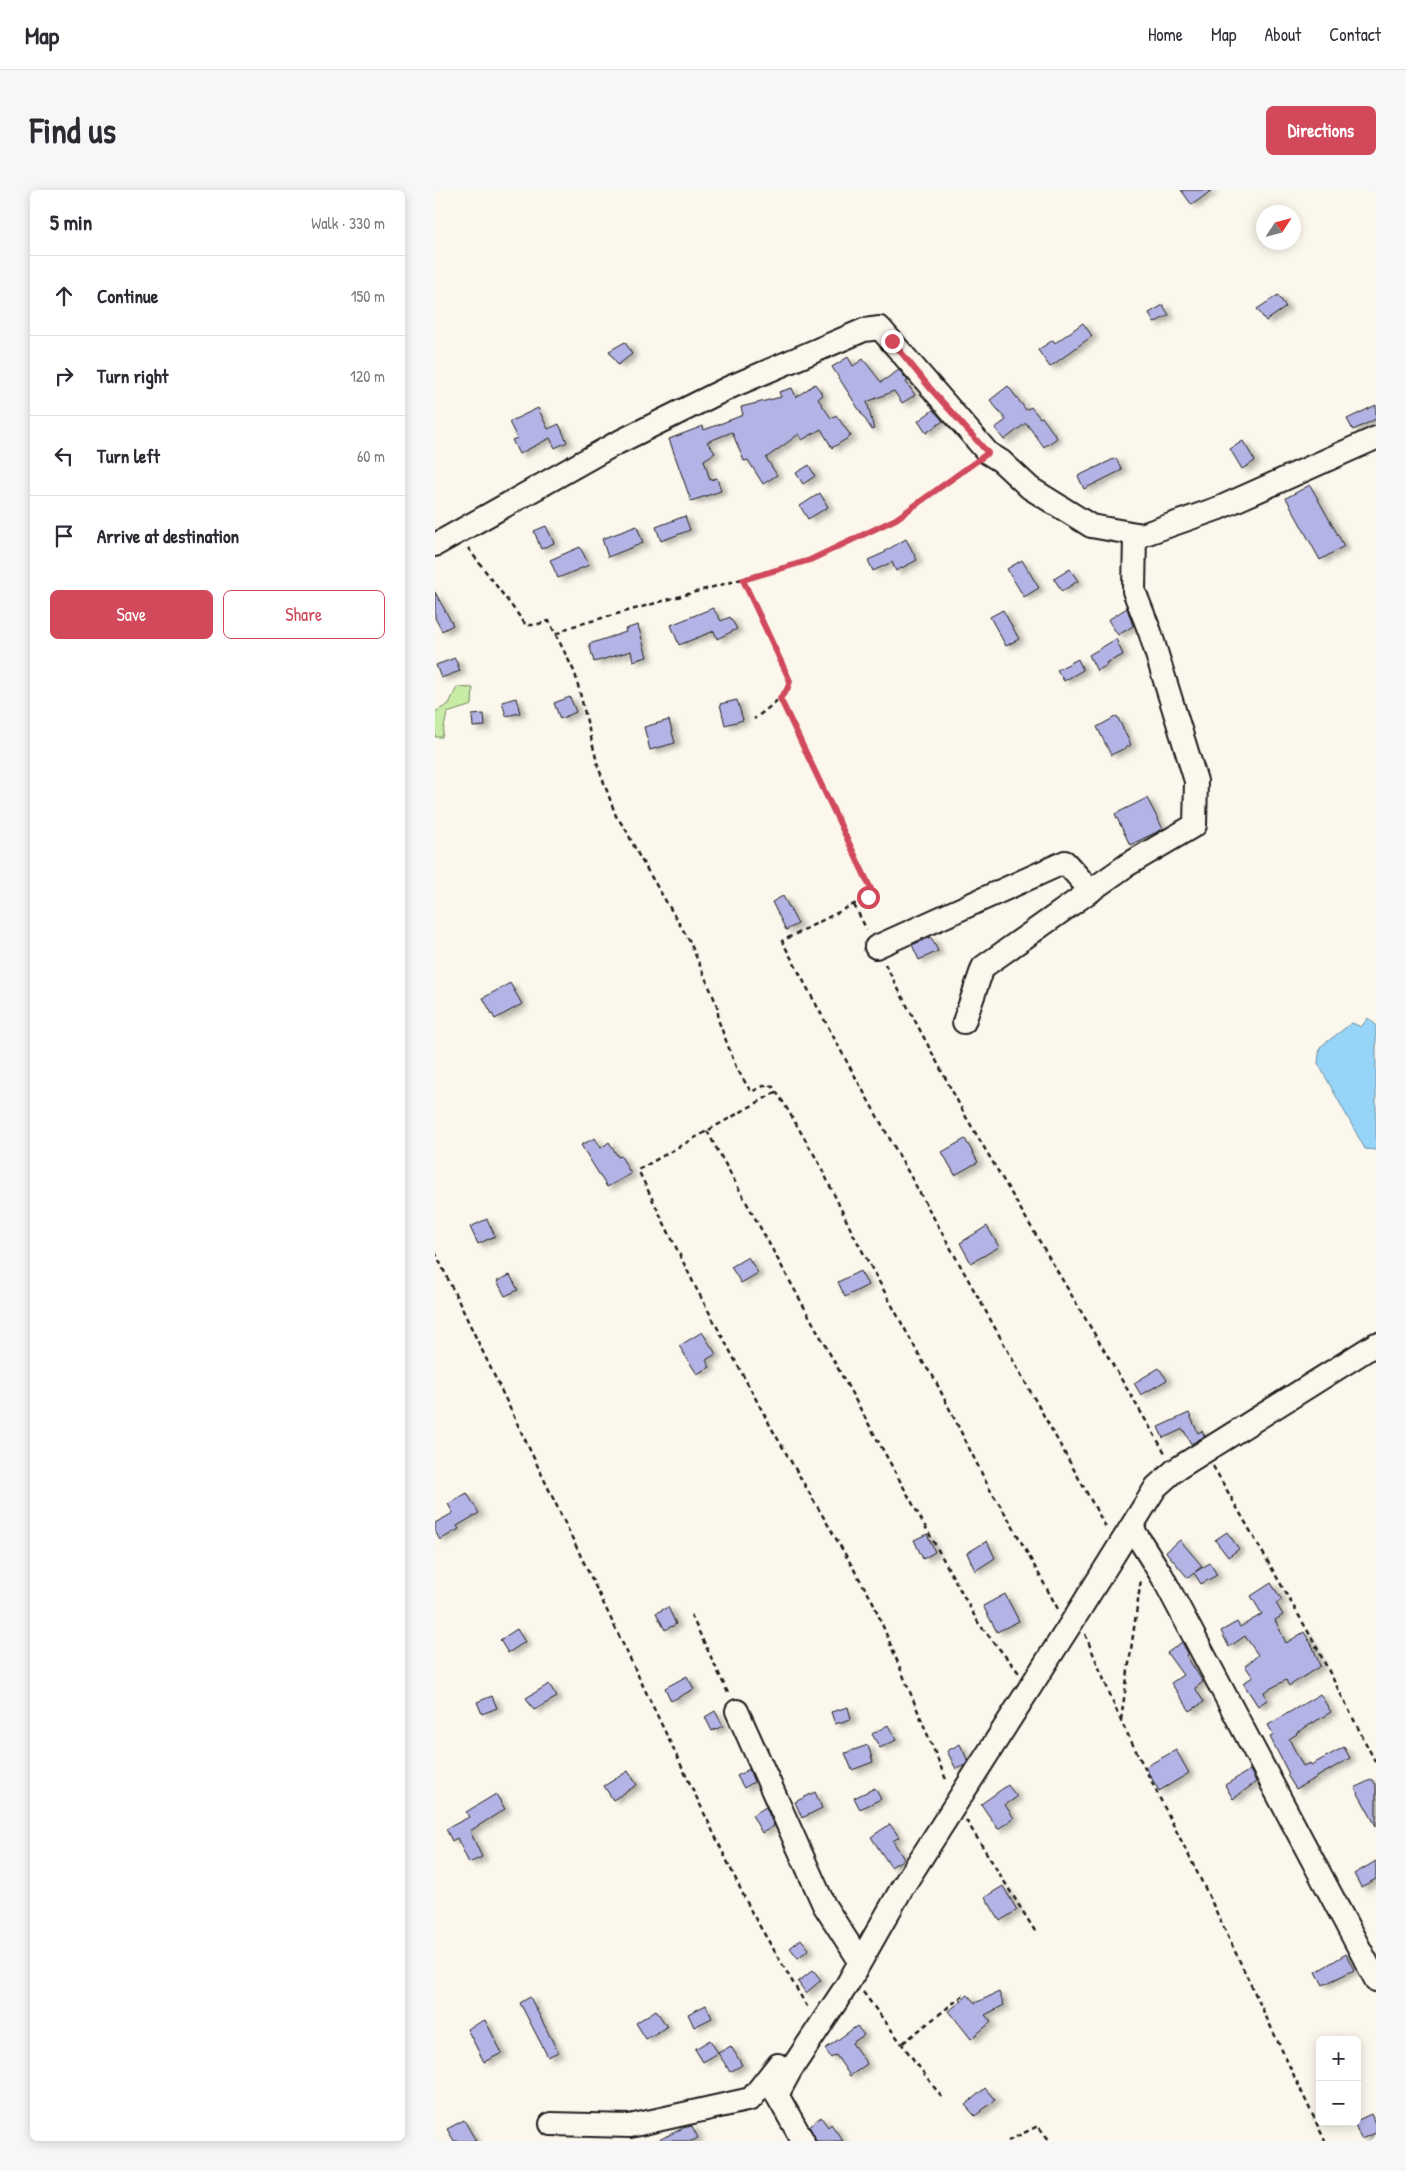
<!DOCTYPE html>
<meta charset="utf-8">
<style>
:root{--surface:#fff;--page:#f7f7f7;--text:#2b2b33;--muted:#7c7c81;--line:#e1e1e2;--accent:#d1495b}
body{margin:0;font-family:"Patrick Hand",sans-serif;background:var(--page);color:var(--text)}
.controls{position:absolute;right:15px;bottom:15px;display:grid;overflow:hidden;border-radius:8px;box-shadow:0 2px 12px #0003}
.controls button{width:45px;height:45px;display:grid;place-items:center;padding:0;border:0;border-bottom:1px solid var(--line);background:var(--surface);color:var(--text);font:25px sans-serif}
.compass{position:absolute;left:821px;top:15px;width:45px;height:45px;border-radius:50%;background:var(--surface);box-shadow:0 2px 12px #0003;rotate:54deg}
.stop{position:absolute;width:15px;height:15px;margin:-11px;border:4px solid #d1495b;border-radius:50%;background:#fff}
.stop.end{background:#d1495b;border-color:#fff;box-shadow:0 1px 5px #0008}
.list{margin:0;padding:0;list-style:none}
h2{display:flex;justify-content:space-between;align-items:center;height:65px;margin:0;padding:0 20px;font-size:21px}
h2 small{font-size:16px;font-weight:400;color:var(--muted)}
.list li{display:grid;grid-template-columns:32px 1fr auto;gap:15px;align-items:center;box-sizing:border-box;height:80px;padding:0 20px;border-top:1px solid var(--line)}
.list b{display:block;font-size:19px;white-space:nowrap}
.list em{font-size:16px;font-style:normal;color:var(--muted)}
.actions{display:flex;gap:10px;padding:15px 20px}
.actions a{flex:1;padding:11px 0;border:1px solid var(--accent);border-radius:8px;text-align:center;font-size:18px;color:var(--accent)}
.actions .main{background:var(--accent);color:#fff}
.icon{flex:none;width:28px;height:28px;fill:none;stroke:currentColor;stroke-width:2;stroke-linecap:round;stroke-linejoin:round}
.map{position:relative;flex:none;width:941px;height:1951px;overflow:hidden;border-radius:8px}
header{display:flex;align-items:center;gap:30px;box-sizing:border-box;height:70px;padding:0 25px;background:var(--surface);border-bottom:1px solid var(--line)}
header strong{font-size:24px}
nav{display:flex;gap:28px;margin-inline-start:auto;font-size:18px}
.intro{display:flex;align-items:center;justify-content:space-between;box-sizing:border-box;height:120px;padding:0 30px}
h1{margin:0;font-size:35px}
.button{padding:12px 22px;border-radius:8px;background:var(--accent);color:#fff;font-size:18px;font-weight:700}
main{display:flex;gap:30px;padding:0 30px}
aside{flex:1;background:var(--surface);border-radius:8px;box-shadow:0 2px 12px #0003}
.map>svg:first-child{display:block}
.green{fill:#c8eba5;stroke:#728460}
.water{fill:#97d5f8;stroke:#668ba0}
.building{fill:#b3b3e5;stroke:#1c1c1c;filter:url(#shadow)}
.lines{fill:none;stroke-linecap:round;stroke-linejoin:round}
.minor-casing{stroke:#1c1c1c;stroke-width:26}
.path{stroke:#1c1c1c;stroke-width:2.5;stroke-dasharray:5 4;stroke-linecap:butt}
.minor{stroke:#fbf7ec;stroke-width:22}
.route{stroke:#d1495b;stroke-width:6}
</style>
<header>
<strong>Map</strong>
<nav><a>Home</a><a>Map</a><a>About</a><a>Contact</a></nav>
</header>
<div class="intro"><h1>Find us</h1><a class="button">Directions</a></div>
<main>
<aside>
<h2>5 min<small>Walk · 330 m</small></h2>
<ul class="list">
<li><svg class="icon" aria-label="ahead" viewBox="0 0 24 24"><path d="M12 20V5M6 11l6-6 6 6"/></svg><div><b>Continue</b></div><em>150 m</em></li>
<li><svg class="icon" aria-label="right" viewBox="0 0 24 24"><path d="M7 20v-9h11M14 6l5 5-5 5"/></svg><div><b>Turn right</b></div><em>120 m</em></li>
<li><svg class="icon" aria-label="left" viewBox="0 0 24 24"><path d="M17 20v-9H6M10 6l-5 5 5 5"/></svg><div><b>Turn left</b></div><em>60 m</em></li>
<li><svg class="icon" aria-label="arrive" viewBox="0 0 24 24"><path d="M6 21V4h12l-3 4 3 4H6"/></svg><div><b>Arrive at destination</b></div></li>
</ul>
<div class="actions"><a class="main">Save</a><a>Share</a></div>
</aside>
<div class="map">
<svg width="941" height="1951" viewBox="0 0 941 1951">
<defs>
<filter id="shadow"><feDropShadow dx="5.5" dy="3" stdDeviation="2.5" flood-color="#0004"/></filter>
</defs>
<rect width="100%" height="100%" fill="#fbf7ec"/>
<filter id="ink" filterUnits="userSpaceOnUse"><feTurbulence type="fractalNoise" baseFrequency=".02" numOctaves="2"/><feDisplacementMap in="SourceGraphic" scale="10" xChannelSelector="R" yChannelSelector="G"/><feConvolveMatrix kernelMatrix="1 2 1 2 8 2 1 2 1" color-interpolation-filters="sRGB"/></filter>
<g filter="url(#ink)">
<path class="green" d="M22 497 38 498 37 515 12 523 7 547H0V522L14 514Z"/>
<path class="water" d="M933 828 941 835V960L930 959 883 873 885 857 917 833 926 837Z"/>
<g class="building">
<path d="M746 0H777L757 15Z"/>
<path d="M843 105 851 117 831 131 822 119Z"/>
<path d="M728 115 734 125 719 133 714 123Z"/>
<path d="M648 133 657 146 615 177 603 160 618 150 620 153Z"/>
<path d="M190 152 197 164 183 175 174 161Z"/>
<path d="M413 167 418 176 428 169 446 192 464 180 473 191 471 192 480 205 467 213 459 201 432 212 439 239 437 240 397 177Z"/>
<path d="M380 194 388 205 383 209 396 228 401 225 416 246 397 258 386 239 367 250 364 244 331 268 342 285 328 294 313 270 309 271 297 242 272 252 280 263 269 270 275 290 282 288 286 301 256 311 234 249 268 236 269 240 308 225 306 217 346 207 344 202 357 198 361 207Z"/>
<path d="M573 196 591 220 596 217 605 228 607 227 622 248 609 257 591 233 569 250 560 238 571 230 555 210Z"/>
<path d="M941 215V229L918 240 912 229Z"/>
<path d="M103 218 113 239 124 234 132 252 120 258 115 248 84 264 77 250 82 248 74 232Z"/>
<path d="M498 220 508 231 491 243 483 231Z"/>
<path d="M808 251 820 271 807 279 795 259Z"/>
<path d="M681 268 687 280 649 299 643 286Z"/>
<path d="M374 275 380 286 368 294 361 283Z"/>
<path d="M875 295 909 356 885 370 851 308Z"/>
<path d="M385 303 393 317 373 329 365 316Z"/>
<path d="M250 326 255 340 226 351 221 337Z"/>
<path d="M111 336 119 353 106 359 99 341Z"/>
<path d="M202 336 208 353 173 367 167 349Z"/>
<path d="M471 349 482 370 461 381 457 372 438 381 433 370 451 362 450 361Z"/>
<path d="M145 357 154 375 123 388 115 370Z"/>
<path d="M587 370 604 398 589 407 572 379Z"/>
<path d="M635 379 643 391 627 401 619 389Z"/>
<path d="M0 402 18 435 7 441 0 428Z"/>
<path d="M278 418 286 431 295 427 302 439 282 449 279 441 244 455 236 435Z"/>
<path d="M692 418 698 436 683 445 673 430Z"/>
<path d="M568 420 584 449 571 456 555 427Z"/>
<path d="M203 435 212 467 198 471 196 461 159 472 154 454 191 442 190 439Z"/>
<path d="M681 449 688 465 671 473 672 475 662 481 654 465Z"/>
<path d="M20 468 25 481 6 488 1 475Z"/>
<path d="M643 469 648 480 629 491 622 480Z"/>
<path d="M135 507 141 522 125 529 119 513Z"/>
<path d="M81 508 85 523 71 526 67 512Z"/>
<path d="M302 510 308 530 290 535 285 514Z"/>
<path d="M49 524 50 536 38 537 37 525Z"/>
<path d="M682 526 696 555 676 565 662 537Z"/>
<path d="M234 530 240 553 215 560 209 537Z"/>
<path d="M712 608 728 639 695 655 680 624Z"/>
<path d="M348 706 363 734 351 740 337 712Z"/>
<path d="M496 747 503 761 484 770 477 755Z"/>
<path d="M75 793 87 814 60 829 48 808Z"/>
<path d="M160 948 166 958 174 952 183 967 186 966 196 984 172 997 146 955Z"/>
<path d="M530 949 543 972 520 985 507 962Z"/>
<path d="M52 1029 60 1046 43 1054 35 1037Z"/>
<path d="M552 1036 564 1057 536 1073 525 1053Z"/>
<path d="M313 1067 323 1083 306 1093 296 1077Z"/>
<path d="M425 1081 433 1095 410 1107 403 1092Z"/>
<path d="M75 1085 83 1100 70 1106 62 1091Z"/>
<path d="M267 1142 281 1164 271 1170 275 1177 262 1184 244 1156Z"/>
<path d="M724 1178 732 1190 706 1205 699 1193Z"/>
<path d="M754 1223 763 1243 767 1241 770 1246 756 1254 748 1239 728 1248 723 1237Z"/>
<path d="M32 1303 44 1323 22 1336 24 1339 5 1350 0 1341V1333L18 1323 13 1314Z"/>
<path d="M792 1342 804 1359 793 1367 780 1350Z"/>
<path d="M492 1344 500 1362 488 1369 479 1350Z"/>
<path d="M745 1350 767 1376 760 1382 775 1373 782 1385 766 1394 759 1383 753 1388 731 1362Z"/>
<path d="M552 1351 560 1368 540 1381 532 1363Z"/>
<path d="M836 1393 847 1410 841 1413 848 1425 840 1430 851 1453 869 1442 878 1457 885 1476 854 1496 851 1490 829 1502 832 1510 823 1516 808 1493 818 1487 810 1476 823 1465 810 1446 794 1457 786 1441 802 1432 805 1437 827 1424 816 1406Z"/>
<path d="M570 1404 584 1431 562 1442 548 1416Z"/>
<path d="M233 1417 241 1434 230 1440 221 1423Z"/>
<path d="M82 1439 90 1452 73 1463 65 1450Z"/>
<path d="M747 1452 753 1464 751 1465 768 1492 760 1498 769 1512 755 1521 736 1493 748 1485 732 1463Z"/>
<path d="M252 1486 259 1499 236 1511 230 1498Z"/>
<path d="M114 1494 122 1507 99 1520 91 1508Z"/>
<path d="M885 1504 896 1522 861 1543 862 1544 854 1549 868 1576 875 1573 876 1575 909 1557 915 1568 861 1599 852 1585 854 1584 835 1547 839 1545 833 1535Z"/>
<path d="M57 1506 62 1518 47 1524 42 1512Z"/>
<path d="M413 1517 416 1529 400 1534 396 1522Z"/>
<path d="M280 1521 288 1536 277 1541 270 1527Z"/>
<path d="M453 1535 461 1550 445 1558 437 1544Z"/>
<path d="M525 1554 533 1571 530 1575 521 1579 512 1561Z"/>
<path d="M433 1555 438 1572 417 1580 410 1563Z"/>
<path d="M741 1560 754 1583 724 1601 710 1577Z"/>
<path d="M314 1579 319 1592 309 1598 302 1586Z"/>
<path d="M815 1580 821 1592 798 1609 790 1595Z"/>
<path d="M193 1581 202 1595 178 1610 169 1596Z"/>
<path d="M937 1589 941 1595V1636L920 1598Z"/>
<path d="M573 1595 582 1607 570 1615 579 1628 563 1639 546 1614Z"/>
<path d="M440 1598 446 1609 425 1619 419 1608Z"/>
<path d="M380 1602 387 1618 367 1628 360 1612Z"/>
<path d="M61 1604 70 1619 35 1641 47 1667 34 1673 22 1648 17 1651 11 1639 34 1627 31 1622Z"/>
<path d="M331 1617 339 1636 327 1643 317 1625Z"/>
<path d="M455 1634 464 1647 458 1651 469 1669 456 1677 436 1647Z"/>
<path d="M941 1671V1689L926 1697 919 1684Z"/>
<path d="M568 1696 582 1720 565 1731 550 1707Z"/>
<path d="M366 1749 374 1759 363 1768 355 1758Z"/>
<path d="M911 1764 919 1780 888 1795 881 1782Z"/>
<path d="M378 1780 386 1790 371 1803 363 1792Z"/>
<path d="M564 1802 569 1815 550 1825 556 1832 536 1849 514 1821 533 1805 540 1813Z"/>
<path d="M95 1807 123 1862 113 1867 85 1813Z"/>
<path d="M271 1815 277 1828 259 1837 253 1824Z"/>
<path d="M221 1820 232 1837 211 1849 201 1833Z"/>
<path d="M50 1830 67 1863 49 1872 32 1839Z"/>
<path d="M422 1836 429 1845 417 1853 432 1874 415 1886 401 1865 396 1868 390 1859Z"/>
<path d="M275 1850 283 1863 268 1872 260 1859Z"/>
<path d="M296 1856 307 1875 295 1882 283 1863Z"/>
<path d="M550 1898 560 1910 540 1926 530 1915Z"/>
<path d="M936 1924 941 1936V1943L926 1949 919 1932Z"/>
<path d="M386 1927 393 1937 396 1934 408 1951H381L374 1936Z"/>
<path d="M29 1930 41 1951H19L12 1939Z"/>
<path d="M257 1936 263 1948 257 1951H222L248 1938Z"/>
</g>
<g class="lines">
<g class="minor-casing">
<g id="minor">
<path d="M0 355 178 255 293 198 429 140 445 138 553 263 566 271 595 298 656 336 707 345 784 318 941 248"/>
<path d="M441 757 630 672 656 701"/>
<path d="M529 832 548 777 692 675 760 635 761 591 715 442 699 401 700 344"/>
<path d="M697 1338 727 1386 941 1790"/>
<path d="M302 1521 389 1715 425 1771"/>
<path d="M116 1934 195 1936 316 1909 343 1875"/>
<path d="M368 1951 342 1905 355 1881 412 1795 467 1698 642 1424 721 1297 740 1280 941 1154"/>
</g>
</g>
<g class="path">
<path d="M33 358 91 435H100L114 431 140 483 163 576 181 626 191 640 204 666 254 750 282 815 284 832 301 877 316 902 333 894 338 897 348 912 384 973 417 1042 490 1176 498 1186 554 1298 573 1328 623 1419"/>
<path d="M308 390 355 491C349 508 333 518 319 529"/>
<path d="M121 444 135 437 375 370 461 329 539 273"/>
<path d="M345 508 436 699 433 707 347 751 412 872 672 1339"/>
<path d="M419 715 432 740"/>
<path d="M450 774 531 927 730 1263"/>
<path d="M341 902 203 980 261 1098 337 1239 438 1412 512 1592"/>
<path d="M272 941 544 1434 584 1483"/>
<path d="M0 1062 317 1723 373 1818"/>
<path d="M778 1276 879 1452 941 1573"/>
<path d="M256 1425 294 1505"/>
<path d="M650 1444 686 1531 770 1698 890 1951"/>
<path d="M686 1530 706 1389"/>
<path d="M531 1630 600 1741"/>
<path d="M428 1802 508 1909"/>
<path d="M468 1853 531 1803"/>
<path d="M573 1951 603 1936 615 1951"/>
</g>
<use href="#minor" class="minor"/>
</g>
</g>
<g class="lines" filter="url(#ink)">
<path class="route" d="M433 707 436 699 345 508 352 500 355 491 308 390 375 370 461 329 553 263 495 198 457 151"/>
</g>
</svg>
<div class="controls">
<button>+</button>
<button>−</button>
</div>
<svg class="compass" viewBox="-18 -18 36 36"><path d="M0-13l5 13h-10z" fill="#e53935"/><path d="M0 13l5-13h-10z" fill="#7c7c81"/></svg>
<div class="stop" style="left:433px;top:707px"></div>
<div class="stop end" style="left:457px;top:151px"></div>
</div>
</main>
